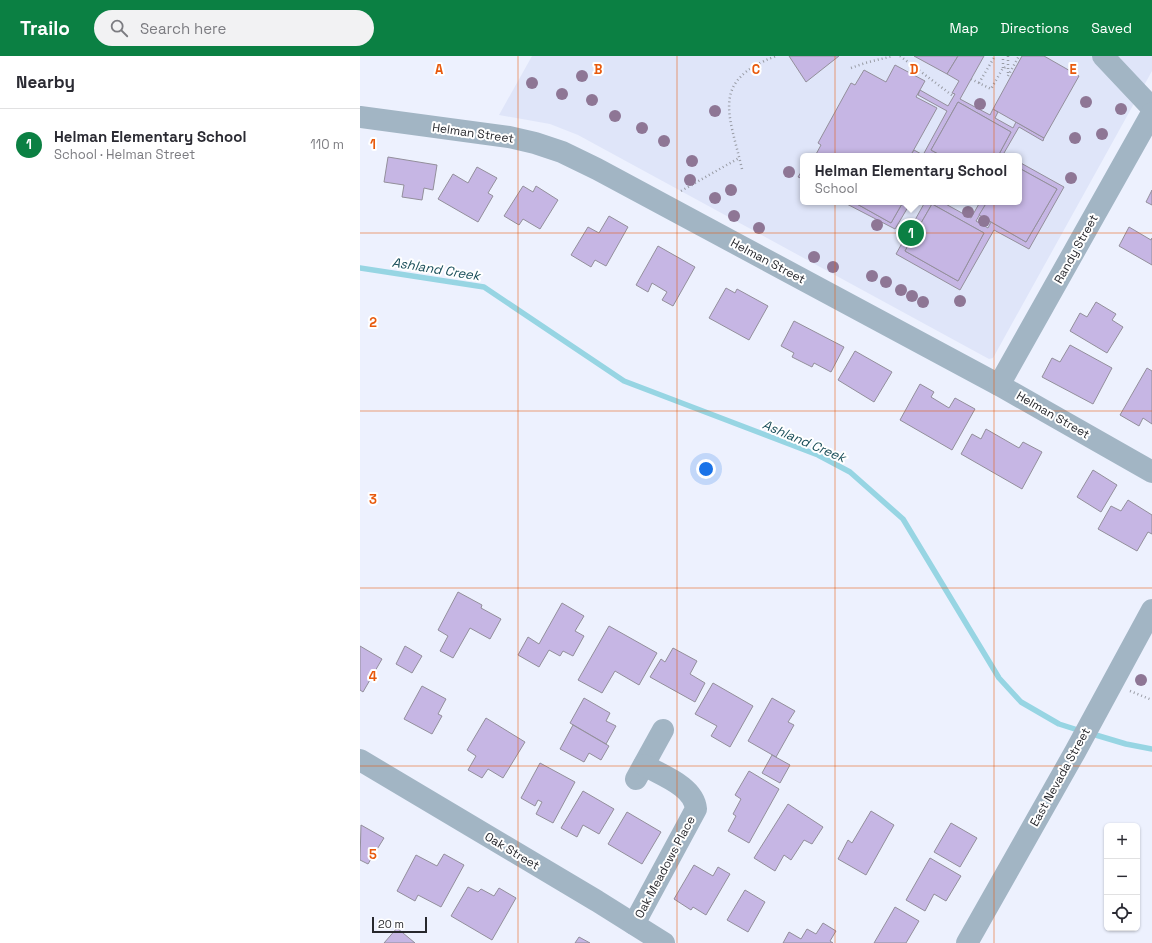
<!DOCTYPE html>
<meta charset="utf-8">
<style>
:root{--surface:#fff;--page:#f2f2f3;--text:#2b2b33;--muted:#7c7c81;--line:#e1e1e2;--accent:#0b8043}
body{margin:0;font-family:"Space Grotesk",sans-serif;background:var(--page);color:var(--text)}
.controls{position:absolute;right:12px;bottom:12px;display:grid;overflow:hidden;border-radius:6px;box-shadow:0 1px 3px #0004}
.controls button{width:36px;height:36px;display:grid;place-items:center;padding:0;border:0;border-bottom:1px solid var(--line);background:var(--surface);color:var(--text);font:20px sans-serif}
.scale{position:absolute;left:12px;bottom:10px;width:55px;box-sizing:border-box;padding-left:4px;border:2px solid #27282d;border-top:0;font-size:11px;line-height:14px;white-space:nowrap;color:#27282d;-webkit-text-stroke:3px #fff;paint-order:stroke}
.you{position:absolute;left:346px;top:413px;width:14px;height:14px;margin:-10px;border:3px solid #fff;border-radius:50%;background:#1a73e8;box-shadow:0 0 0 6px #1a73e833}
.badge{display:grid;place-items:center;width:26px;height:26px;border-radius:50%;background:var(--accent);color:#fff;font-size:13px;font-weight:700}
.pin{position:absolute;translate:-50% -50%;border:2px solid #fff;box-shadow:0 1px 4px #0006}
.popup{position:absolute;left:440px;top:97px;width:222px;height:52px;box-sizing:border-box;display:grid;place-content:center;border-radius:6px;background:var(--surface);filter:drop-shadow(0 1px 3px #0005);font-size:13px;white-space:nowrap;color:var(--muted)}
.popup b{font-size:15px;color:var(--text)}
.popup::after{content:'';position:absolute;left:50%;top:100%;margin-left:-8px;border:8px solid transparent;border-top-color:var(--surface)}
.list{margin:0;padding:0;list-style:none}
h2{display:flex;justify-content:space-between;align-items:center;height:52px;margin:0;padding:0 16px;font-size:17px}
h2 small{font-size:13px;font-weight:400;color:var(--muted)}
.list li{display:grid;grid-template-columns:26px 1fr auto;gap:12px;align-items:center;box-sizing:border-box;height:72px;padding:0 16px;border-top:1px solid var(--line)}
.list b{display:block;font-size:15px;white-space:nowrap}
.list p{margin:0;font-size:13px;white-space:nowrap;color:var(--muted)}
.list em{font-size:13px;font-style:normal;color:var(--muted)}
.icon{flex:none;width:22px;height:22px;fill:none;stroke:currentColor;stroke-width:2;stroke-linecap:round;stroke-linejoin:round}
.map{position:relative;flex:none;width:792px;height:887px;overflow:hidden}
header{display:flex;align-items:center;gap:24px;box-sizing:border-box;height:56px;padding:0 20px;background:var(--accent);color:#fff}
header strong{font-size:19px}
nav{display:flex;gap:22px;margin-inline-start:auto;font-size:14px}
.search{width:280px;height:36px;background:var(--page);display:flex;align-items:center;gap:10px;box-sizing:border-box;padding:0 14px;border-radius:22px;color:var(--muted);font-size:15px}
main{display:flex}
aside{flex:1;background:var(--surface)}
.map>svg:first-child{display:block}
.built{fill:#dfe5f9;fill-rule:evenodd}
.lines{fill:none;stroke-linecap:round;stroke-linejoin:round}
.stream{stroke:#97d5e3;stroke-width:5.5}
.building{fill:#c6b6e4;stroke:#938f9b;fill-rule:evenodd}
.path{stroke:#999ca5;stroke-width:2.5;stroke-dasharray:1 3;stroke-linecap:butt}
.minor{stroke:#a2b5c4;stroke-width:22}
.tree{fill:#8e7695}
.grid{fill:none;stroke:#e8590c;stroke-width:1;stroke-opacity:0.55}
.labels{text-anchor:middle;dominant-baseline:central;stroke-width:4;stroke-linejoin:round;paint-order:stroke}
.street-label{font-size:12px;fill:#27282d;stroke:#fff}
.water-label{font-size:13px;font-style:italic;fill:#184d58;stroke:#fff}
.grid-label{font-size:13px;text-anchor:middle;font-weight:bold;fill:#e8590c;stroke:#fff;stroke-width:4;stroke-linejoin:round;paint-order:stroke}
</style>
<header>
<strong>Trailo</strong>
<div class="search"><svg class="icon" aria-label="search" viewBox="0 0 24 24"><circle cx="10" cy="10" r="6"/><path d="M15 15l6 6"/></svg>Search here</div>
<nav><a>Map</a><a>Directions</a><a>Saved</a></nav>
</header>
<main>
<aside>
<h2>Nearby<small></small></h2>
<ul class="list">
<li><span class="badge">1</span><div><b>Helman Elementary School</b><p>School · Helman Street</p></div><em>110 m</em></li>
</ul>
</aside>
<div class="map">
<svg width="792" height="887" viewBox="0 0 792 887">
<rect width="100%" height="100%" fill="#edf1fe"/>
<path class="built" d="M172 0H792V15L633 302 629 303 218 79 190 68 139 59ZM443 100H659V146H443Z"/>
<g class="lines">
<g class="stream">
<path d="M0 212 124 231 264 325 458 399 490 416 543 463 639 622 661 646 699 668 721 675"/>
<path d="M729 677 766 688 792 693"/>
</g>
</g>
<g class="building">
<path d="M429 0H479L446 26Z"/>
<path d="M554 0H598L587 18Z"/>
<path d="M598 0H624L600 43 630 59 633 53 638 56 635 62 653 72 656 66 684 82 683 85 659 71 644 97 649 100H638L651 76 598 46 571 94 582 100H558L552 97 554 94 563 99 587 55 558 39 560 34 588 50 595 38 592 37 599 25 587 18Z"/>
<path d="M662 0H684L719 20 684 82 633 53Z"/>
<path d="M535 9 565 25 556 41 577 52 552 97 558 100H455L461 89 458 87 491 27 495 29 504 14 526 26Z"/>
<path d="M598 46 651 76 638 100H582L571 94Z"/>
<path d="M28 101 77 109 73 134 64 132 62 144 42 141 44 129 24 126Z"/>
<path d="M659 106 704 131 669 193 634 174 600 234 536 198 565 146H582L611 162 620 146H627L616 165 628 172 631 166 666 186 697 133 659 112ZM572 148 624 177 598 225 545 195Z"/>
<path d="M117 111 137 122 128 137 133 140 118 166 78 143 93 118 108 127Z"/>
<path d="M659 112 697 133 666 186 619 159 627 146H659Z"/>
<path d="M443 113V123L438 121Z"/>
<path d="M163 130 173 136 176 130 198 144 180 173 163 163 159 169 144 160Z"/>
<path d="M792 134V149L786 146Z"/>
<path d="M483 146H498L497 148 531 167 543 146H551L535 173Z"/>
<path d="M498 146H543L531 167 497 148Z"/>
<path d="M572 148 624 177 598 225 545 195Z"/>
<path d="M249 160 268 171 246 210 235 204 231 211 211 199 228 171 239 177Z"/>
<path d="M769 171 791 184 792 182V209L759 190Z"/>
<path d="M298 190 335 211 313 250 302 244 307 236 292 227 288 236 276 229Z"/>
<path d="M366 232 375 237 377 233 408 250 389 284 349 262Z"/>
<path d="M736 246 756 258 752 264 763 271 747 297 710 275 720 257 727 261Z"/>
<path d="M434 265 484 291 471 316 454 307 452 311 432 301 434 297 421 290Z"/>
<path d="M710 289 752 312 733 348 682 321 692 302 700 306Z"/>
<path d="M495 295 532 316 514 346 478 324Z"/>
<path d="M787 312 792 315V368L783 362 779 370 760 359Z"/>
<path d="M560 328 574 336 571 341 589 352 595 342 615 353 592 394 540 364Z"/>
<path d="M626 373 659 392 663 386 682 396 662 433 601 398 612 378 621 383Z"/>
<path d="M733 414 757 429 741 456 717 441Z"/>
<path d="M768 444 792 459V478L788 476 777 495 738 473 751 450 761 455Z"/>
<path d="M98 536 122 549 121 552 141 563 130 583 110 572 93 602 80 595 88 580 78 574Z"/>
<path d="M202 547 224 560 215 575 224 580 213 600 203 595 200 600 189 594 179 611 158 599 168 581 179 588Z"/>
<path d="M249 570 297 597 279 629 255 615 242 637 218 624Z"/>
<path d="M0 590 22 603 3 636 0 634Z"/>
<path d="M45 590 62 600 52 617 36 608Z"/>
<path d="M313 592 337 605 330 618 345 627 335 646 290 621 301 603 305 606Z"/>
<path d="M353 627 393 650 370 691 351 680 357 670 335 658Z"/>
<path d="M62 630 86 643 78 658 82 660 72 678 44 663Z"/>
<path d="M224 642 250 657 246 665 256 670 246 688 210 667Z"/>
<path d="M412 642 435 655 428 666 434 669 416 701 388 685Z"/>
<path d="M126 662 165 686 143 722 128 713 122 722 108 714 116 700 107 694Z"/>
<path d="M213 669 249 690 241 704 229 697 224 706 200 693Z"/>
<path d="M412 699 430 709 420 727 402 717Z"/>
<path d="M180 707 215 726 193 767 176 758 182 746 178 744 175 750 161 742Z"/>
<path d="M389 715 419 733 389 787 368 775 376 760 373 758 381 743 375 739Z"/>
<path d="M223 735 254 753 239 778 223 769 217 781 201 772Z"/>
<path d="M428 748 463 771 452 788 444 784 431 804 424 799 415 815 394 802Z"/>
<path d="M511 755 534 769 506 819 478 803 488 784 492 787Z"/>
<path d="M267 756 301 776 282 808 248 788Z"/>
<path d="M591 767 617 782 600 811 574 796Z"/>
<path d="M1 769 24 782 8 808 0 804Z"/>
<path d="M84 798 104 809 81 851 58 839 55 845 37 835 56 799 77 810Z"/>
<path d="M570 802 601 820 586 845 574 838 565 855 546 844Z"/>
<path d="M334 809 353 820 358 811 370 818 346 859 333 851 331 854 314 843Z"/>
<path d="M108 831 118 836 121 833 134 840 139 832 156 842 132 884 91 860Z"/>
<path d="M385 834 405 846 388 876 367 864Z"/>
<path d="M535 851 559 865 546 887H514Z"/>
<path d="M463 867 476 875 470 885 473 887H423L429 876 441 883 447 873 456 878Z"/>
<path d="M37 872 55 887H24Z"/>
<path d="M219 881 230 887H215Z"/>
</g>
<g class="lines">
<g class="path">
<path d="M540 0 593 40"/>
<path d="M648 0V19"/>
<path d="M491 12 505 7 533 0"/>
<path d="M643 12V0"/>
<path d="M648 20 659 0"/>
<path d="M611 23 631 33 643 12 647 11"/>
<path d="M619 27 635 0"/>
<path d="M382 113C369 57 350 25 416 0"/>
<path d="M321 135 379 102"/>
<path d="M770 635 792 644"/>
</g>
<g class="minor">
<path d="M743 0 792 52"/>
<path d="M0 61 149 81 175 87 202 96 237 113 639 329 792 416"/>
<path d="M639 329 792 57"/>
<path d="M0 704 237 845 304 887"/>
<path d="M276 723 303 674"/>
<path d="M274 868 336 753C334 730 301 719 284 709"/>
<path d="M607 887 715 696 792 554"/>
</g>
</g>
<g class="tree">
<circle cx="222" cy="20" r="6"/>
<circle cx="172" cy="27" r="6"/>
<circle cx="202" cy="38" r="6"/>
<circle cx="232" cy="44" r="6"/>
<circle cx="726" cy="46" r="6"/>
<circle cx="620" cy="48" r="6"/>
<circle cx="761" cy="53" r="6"/>
<circle cx="355" cy="55" r="6"/>
<circle cx="255" cy="60" r="6"/>
<circle cx="282" cy="72" r="6"/>
<circle cx="742" cy="78" r="6"/>
<circle cx="715" cy="82" r="6"/>
<circle cx="304" cy="85" r="6"/>
<circle cx="332" cy="105" r="6"/>
<circle cx="429" cy="116" r="6"/>
<circle cx="711" cy="122" r="6"/>
<circle cx="330" cy="124" r="6"/>
<circle cx="371" cy="134" r="6"/>
<circle cx="355" cy="142" r="6"/>
<circle cx="608" cy="156" r="6"/>
<circle cx="374" cy="160" r="6"/>
<circle cx="624" cy="165" r="6"/>
<circle cx="517" cy="169" r="6"/>
<circle cx="399" cy="172" r="6"/>
<circle cx="544" cy="172" r="6"/>
<circle cx="454" cy="201" r="6"/>
<circle cx="473" cy="211" r="6"/>
<circle cx="512" cy="220" r="6"/>
<circle cx="526" cy="226" r="6"/>
<circle cx="541" cy="234" r="6"/>
<circle cx="552" cy="240" r="6"/>
<circle cx="600" cy="245" r="6"/>
<circle cx="563" cy="246" r="6"/>
<circle cx="781" cy="624" r="6"/>
</g>
<path class="grid" d="M158 0V887M317 0V887M475 0V887M634 0V887M0 177H792M0 355H792M0 532H792M0 710H792"/>
<g class="labels">
<g class="street-label">
<text transform="translate(113 77) rotate(8)">Helman Street</text>
<text transform="translate(716 193) rotate(-61)">Randy Street</text>
<text transform="translate(408 205) rotate(28)">Helman Street</text>
<text transform="translate(693 359) rotate(30)">Helman Street</text>
<text transform="translate(700 721) rotate(-61)">East Nevada Street</text>
<text transform="translate(152 795) rotate(31)">Oak Street</text>
<text transform="translate(305 811) rotate(-62)">Oak Meadows Place</text>
</g>
<g class="water-label">
<text transform="translate(76 213) rotate(9)">Ashland Creek</text>
<text transform="translate(444 385) rotate(23)">Ashland Creek</text>
</g>
</g>
<g class="grid-label">
<text x="79" y="18">A</text>
<text x="238" y="18">B</text>
<text x="396" y="18">C</text>
<text x="554" y="18">D</text>
<text x="713" y="18">E</text>
<text x="13" y="93">1</text>
<text x="13" y="271">2</text>
<text x="13" y="448">3</text>
<text x="13" y="625">4</text>
<text x="13" y="803">5</text>
</g>
</svg>
<div class="controls">
<button>+</button>
<button>−</button>
<button><svg class="icon" aria-label="locate" viewBox="0 0 24 24"><circle cx="12" cy="12" r="6"/><path d="M12 2v4M12 18v4M2 12h4M18 12h4"/></svg></button>
</div>
<div class="scale">20 m</div>
<div class="you"></div>
<div class="pin badge" style="left:551px;top:177px">1</div>
<div class="popup"><b>Helman Elementary School</b>School</div>
</div>
</main>
